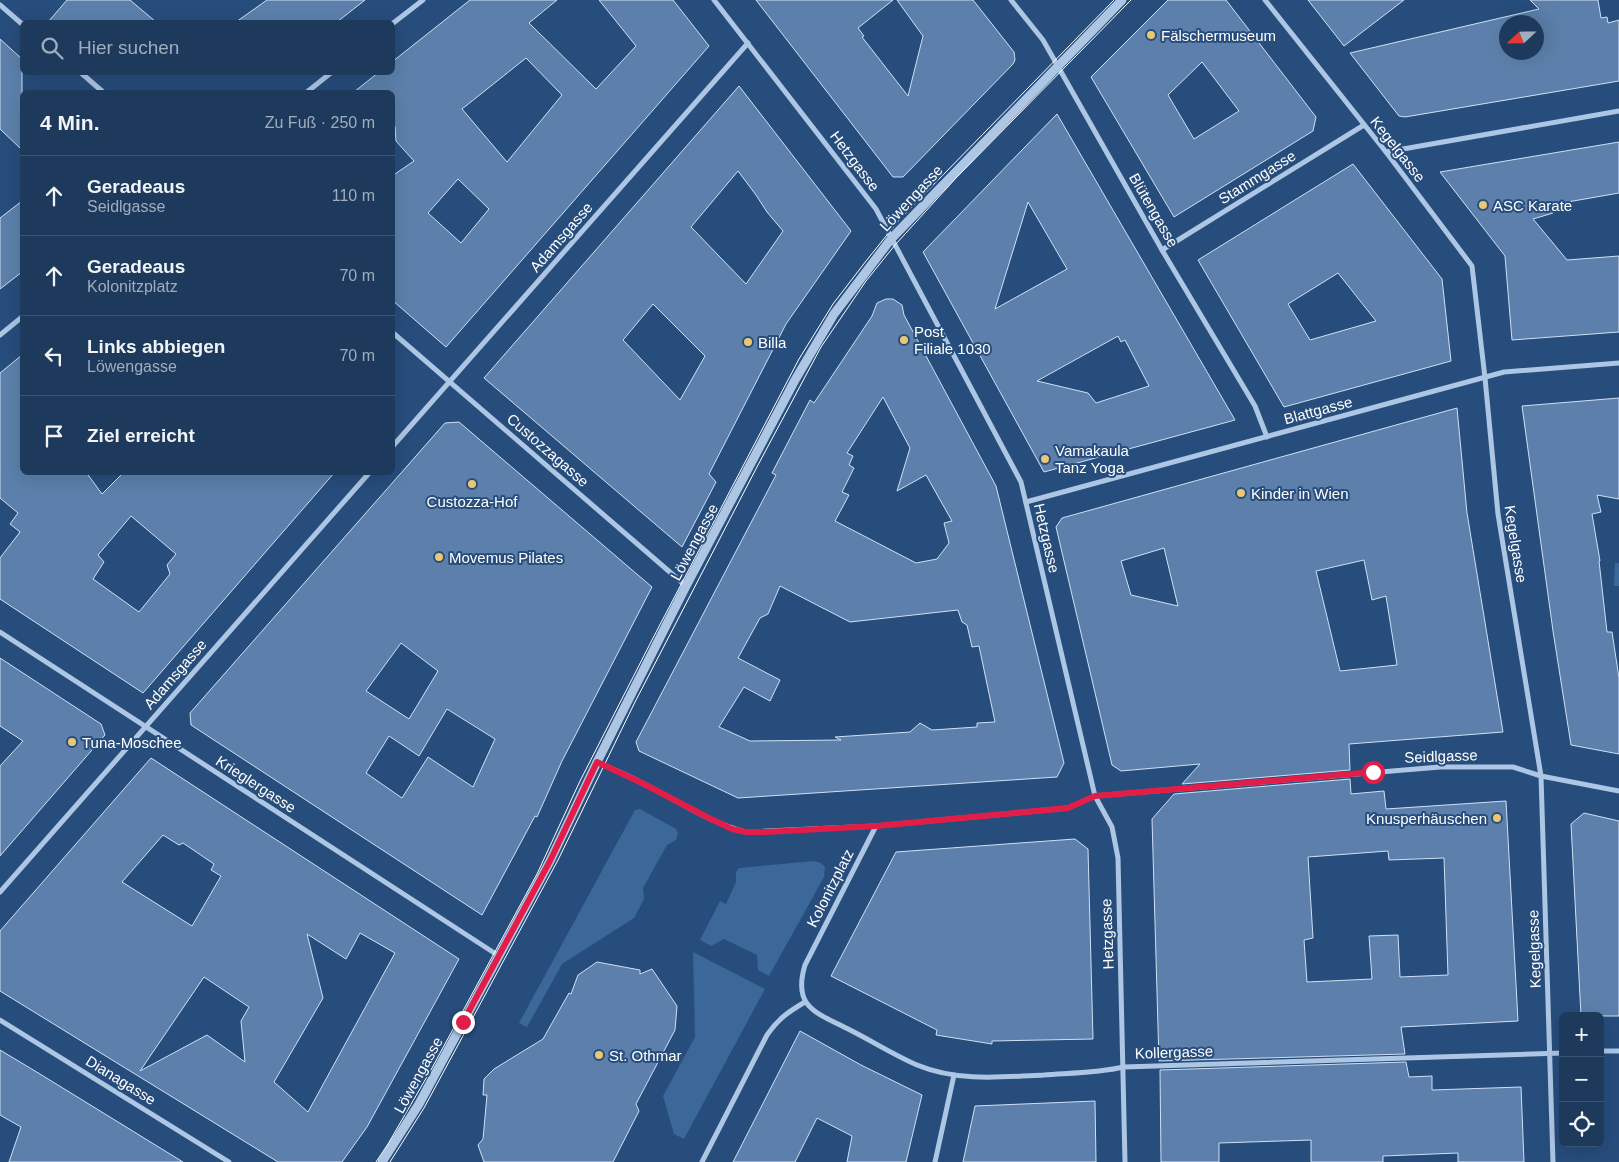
<!DOCTYPE html>
<html lang="de">
<meta charset="utf-8">
<style>
:root{--surface:#1d3a5d;--page:#254163;--text:#f1f3f6;--muted:#a0adbc;--line:#3b5472}
body{margin:0;font-family:Arial,sans-serif;background:var(--page);color:var(--text)}
.controls{position:absolute;right:15px;bottom:15px;display:grid;overflow:hidden;border-radius:8px;box-shadow:0 5px 20px #0002}
.controls button{width:45px;height:45px;display:grid;place-items:center;padding:0;border:0;border-bottom:1px solid var(--line);background:var(--surface);color:var(--text);font:25px sans-serif}
.compass{position:absolute;left:1499px;top:15px;width:45px;height:45px;border-radius:50%;background:var(--surface);box-shadow:0 5px 20px #0002;rotate:248deg}
.stop{position:absolute;width:15px;height:15px;margin:-11px;border:4px solid #e11d48;border-radius:50%;background:#fff}
.stop.end{background:#e11d48;border-color:#fff;box-shadow:0 1px 5px #0008}
.list{margin:0;padding:0;list-style:none}
h2{display:flex;justify-content:space-between;align-items:center;height:65px;margin:0;padding:0 20px;font-size:21px}
h2 small{font-size:16px;font-weight:400;color:var(--muted)}
.list li{display:grid;grid-template-columns:32px 1fr auto;gap:15px;align-items:center;box-sizing:border-box;height:80px;padding:0 20px;border-top:1px solid var(--line)}
.list b{display:block;font-size:19px;white-space:nowrap}
.list p{margin:0;font-size:16px;white-space:nowrap;color:var(--muted)}
.list em{font-size:16px;font-style:normal;color:var(--muted)}
.icon{flex:none;width:28px;height:28px;fill:none;stroke:currentColor;stroke-width:2;stroke-linecap:round;stroke-linejoin:round}
.map{position:relative;flex:none;width:1619px;height:1162px;overflow:hidden}
.search{position:absolute;background:var(--surface);box-shadow:0 5px 20px #0002;left:20px;top:20px;width:375px;height:55px;display:flex;align-items:center;gap:12px;box-sizing:border-box;padding:0 18px;border-radius:8px;color:var(--muted);font-size:19px}
.panel{position:absolute;background:var(--surface);box-shadow:0 5px 20px #0002;left:20px;top:90px;width:375px;height:385px;border-radius:8px}
.map>svg:first-child{display:block}
.green{fill:#3b6799}
.building{fill:#5c80ab;stroke:#cfe0f4;fill-rule:evenodd}
.lines{fill:none;stroke-linecap:round;stroke-linejoin:round}
.minor{stroke:#acc6e4;stroke-width:5}
.tertiary{stroke:#acc6e4;stroke-width:9}
.tram{stroke:#fff;stroke-width:1}
.route{stroke:#e11d48;stroke-width:6}
.poi-dot{fill:#ecc772;stroke:#274d7c;stroke-width:2}
.labels{text-anchor:middle;dominant-baseline:central;stroke-width:4;stroke-linejoin:round;paint-order:stroke}
.poi-label{font-size:15px;fill:#fff;stroke:#274d7c;text-anchor:start}
.street-label{font-size:15px;fill:#fff;stroke:#274d7c}
</style>
<div class="map">
<svg width="1619" height="1162" viewBox="0 0 1619 1162">
<rect width="100%" height="100%" fill="#274d7c"/>
<g class="green">
<path d="M1615 563H1619V586H1614Z"/>
<path d="M640 809 676 829 678 833 676 840 667 845 643 888 644 899 634 918 562 964 527 1027 519 1023 635 810Z"/>
<path d="M814 861 821 863 825 867 824 877 769 976 758 970 757 955 724 939 711 946 700 940 720 901 726 904 736 882V872L739 868Z"/>
<path d="M693 952 765 989 684 1139 674 1134 663 1096 695 1037Z"/>
</g>
<g class="building">
<path d="M67 0H130L156 22H48Z"/>
<path d="M267 0H365L337 22H236Z"/>
<path d="M470 0H557L529 23 596 89 636 46 599 0H673L709 46 446 347 392 300V176L414 161 396 141 395 126 392 123V92H354L379 72H392V62ZM526 58 562 95 507 162 462 109ZM458 179 489 209 461 243 428 213Z"/>
<path d="M756 0H893L858 28 864 36 862 37 908 96 923 36 897 0H973L1014 52 1015 60 1013 64 903 177H893Z"/>
<path d="M1168 0H1226L1316 117 1313 131 1174 217 1091 77ZM1202 62 1239 111 1194 139 1168 95Z"/>
<path d="M1308 0H1404L1344 46Z"/>
<path d="M1530 0H1598L1601 18 1607 17 1608 23 1619 20V81L1405 117 1399 116 1350 53 1539 9ZM1506 22H1536V52H1506Z"/>
<path d="M0 39 22 59V150L0 129Z"/>
<path d="M739 86 851 231 786 324 709 474 716 482 682 547 484 378ZM738 171 756 195 767 212 783 231 746 284 691 227ZM653 304 705 356 680 400 623 340Z"/>
<path d="M1057 114 1235 420 1044 472 923 252ZM1028 202 1067 269 995 309ZM1118 336 1121 342 1125 340 1149 386 1096 403 1088 393 1037 381Z"/>
<path d="M1619 142V193L1556 204 1557 207 1552 208 1553 213 1533 219 1567 260 1619 256V332L1512 340 1505 256 1440 172Z"/>
<path d="M1353 164 1442 279 1451 361 1284 407 1198 260ZM1338 273 1376 321 1310 340 1288 304Z"/>
<path d="M22 201V272L0 289V218Z"/>
<path d="M886 299H893L902 305 904 315 996 486 1064 763 1057 777 738 798 639 751 636 742 776 475 772 473 810 400 814 403 872 316 877 303ZM883 397 910 448 897 491 926 475 952 521 944 523 949 543 937 559 916 563 835 521 849 495 842 492 854 468 849 465 853 456 847 453ZM780 586 850 622 958 610 962 622 967 625 972 647 979 646 995 722 977 723V727L932 730 920 723 910 732 835 737 841 740 750 741 719 727 744 687 770 701 780 680 738 658 760 618 768 614Z"/>
<path d="M22 355V472H86L102 494 124 472H335L143 693 0 599V558L20 532 10 524 18 513 0 498V373ZM131 516 176 554 167 565 170 574 139 612 93 579 104 562 98 555Z"/>
<path d="M1619 398V499L1597 495 1601 512 1592 514 1600 561H1599L1607 632H1612L1619 678V754L1571 745 1553 631 1522 406Z"/>
<path d="M1457 408 1467 513 1503 732 1349 744 1350 770 1182 784 1200 764 1121 771 1112 765 1056 527 1062 518ZM1164 548 1178 606 1131 595 1121 561ZM1364 560 1372 600 1386 596 1397 665 1340 671 1316 571Z"/>
<path d="M459 422 652 587 562 761 537 817 535 816 482 915 191 725 190 713 445 423ZM401 643 438 671 409 719 366 691ZM447 709 495 739 473 787 428 757 402 798 366 773 389 736 419 756Z"/>
<path d="M0 658 101 724 105 735 0 856V766L23 741 0 726Z"/>
<path d="M151 758 459 959 367 1127 342 1162H278L0 991V931ZM163 835 179 845 183 843 214 864 211 870 221 876 192 926 122 882ZM360 933 395 953 308 1112 274 1082 323 998 307 934 346 959ZM204 977 249 1007 241 1021 245 1062 207 1035 140 1071Z"/>
<path d="M1350 779 1351 794 1384 791 1386 809 1506 801 1518 1021 1401 1027 1405 1054 1159 1061 1152 819 1174 794ZM1388 851 1389 860 1444 858 1448 975 1400 977 1398 935 1369 936 1372 979 1307 982 1304 940 1313 938 1308 857Z"/>
<path d="M1584 813 1619 821V1016H1581L1571 824Z"/>
<path d="M1075 839 1088 849 1093 1039 992 1041V1044L936 1035 937 1030 831 976 896 852Z"/>
<path d="M597 962 640 970V974L652 969 677 1006 675 1030 636 1104 639 1111 613 1162H484L478 1145 483 1139 487 1095H483L484 1079 494 1069 543 1039 569 993 571 994 578 975Z"/>
<path d="M800 1031 861 1065 922 1095 906 1162H847L852 1136 817 1118 795 1162H733Z"/>
<path d="M0 1050 40 1074 183 1162H9L21 1127 0 1115Z"/>
<path d="M1406 1062 1409 1077 1432 1076V1090L1521 1087 1524 1162H1458V1153L1383 1156V1162H1311V1140L1219 1143V1162H1161L1160 1070Z"/>
<path d="M1095 1101 1096 1162H963L975 1106Z"/>
</g>
<g class="lines">
<g class="minor">
<path d="M714 0 876 209 1021 482 1095 796 1112 827 1118 858 1125 1162"/>
<path d="M1011 0 1043 40 1162 250 1255 406 1267 437"/>
<path d="M1265 0 1386 152 1472 266 1485 378 1498 514 1541 776 1553 1162"/>
<path d="M0 5 22 24"/>
<path d="M392 24 423 0"/>
<path d="M80 72 103 92"/>
<path d="M307 92 332 72"/>
<path d="M1386 152 1619 111"/>
<path d="M1162 250 1364 125"/>
<path d="M392 332 686 586"/>
<path d="M0 335 22 317"/>
<path d="M392 447 748 43"/>
<path d="M1026 502 1504 372 1619 363"/>
<path d="M0 632 499 956"/>
<path d="M597 762C612 769 628 775 642 783 677 800 709 823 746 832L876 826 1068 808 1095 796 1440 767H1513L1541 776 1619 791"/>
<path d="M876 826 805 965C792 1008 817 1013 850 1030 872 1041 894 1055 917 1065 958 1082 1002 1077 1044 1075 1071 1073 1097 1073 1124 1067L1563 1053"/>
<path d="M0 892 370 472"/>
<path d="M0 1020 229 1162"/>
<path d="M1600 1051H1619"/>
<path d="M702 1162 767 1035C778 1019 788 1012 805 1002"/>
<path d="M935 1162 954 1075"/>
</g>
<path class="tertiary" d="M382 1162 419 1104 550 861 597 762 686 586 795 380 834 314 891 239 1122 0"/>
<g class="tram">
<path d="M376 1162 388 1144 432 1068 537 874 580 781 653 638 799 359 833 304 866 261 899 220 1114 0"/>
<path d="M390 1162 424 1108 558 860 635 702 758 465 821 347 866 281 895 245 956 178 1131 0"/>
</g>
</g>
<g class="lines">
<path class="route" d="M463 1022 550 861 597 762 642 783 707 817 732 829 746 832H766L876 826 1068 808 1095 796 1373 772"/>
</g>
<g class="poi-dot">
<circle cx="1151" cy="35" r="5"/>
<circle cx="1483" cy="205" r="5"/>
<circle cx="904" cy="340" r="5"/>
<circle cx="748" cy="342" r="5"/>
<circle cx="1045" cy="459" r="5"/>
<circle cx="472" cy="484" r="5"/>
<circle cx="1241" cy="493" r="5"/>
<circle cx="439" cy="557" r="5"/>
<circle cx="72" cy="742" r="5"/>
<circle cx="1497" cy="818" r="5"/>
<circle cx="599" cy="1055" r="5"/>
</g>
<g class="labels">
<g class="poi-label">
<text x="1161" y="35">Fälschermuseum</text>
<text x="1493" y="205">ASC Karate</text>
<text x="914" y="331">Post<tspan x="914" dy="17">Filiale 1030</tspan></text>
<text x="758" y="342">Billa</text>
<text x="1055" y="450">Vamakaula<tspan x="1055" dy="17">Tanz Yoga</tspan></text>
<text x="1251" y="493">Kinder in Wien</text>
<text x="472" y="501" text-anchor="middle">Custozza-Hof</text>
<text x="449" y="557">Movemus Pilates</text>
<text x="82" y="742">Tuna-Moschee</text>
<text x="1487" y="818" text-anchor="end">Knusperhäuschen</text>
<text x="609" y="1055">St. Othmar</text>
</g>
<g class="street-label">
<text transform="translate(1398 149) rotate(52)">Kegelgasse</text>
<text transform="translate(855 161) rotate(53)">Hetzgasse</text>
<text transform="translate(1257 177) rotate(-32)">Stammgasse</text>
<text transform="translate(911 198) rotate(-47)">Löwengasse</text>
<text transform="translate(1154 210) rotate(60)">Blütengasse</text>
<text transform="translate(561 237) rotate(-49)">Adamsgasse</text>
<text transform="translate(1318 410) rotate(-15)">Blattgasse</text>
<text transform="translate(548 450) rotate(41)">Custozzagasse</text>
<text transform="translate(1047 538) rotate(77)">Hetzgasse</text>
<text transform="translate(694 542) rotate(-62)">Löwengasse</text>
<text transform="translate(1516 544) rotate(81)">Kegelgasse</text>
<text transform="translate(175 674) rotate(-49)">Adamsgasse</text>
<text transform="translate(1441 756) rotate(-2)">Seidlgasse</text>
<text transform="translate(256 784) rotate(33)">Krieglergasse</text>
<text transform="translate(830 888) rotate(-63)">Kolonitzplatz</text>
<text transform="translate(1107 934) rotate(-92)">Hetzgasse</text>
<text transform="translate(1534 949) rotate(-92)">Kegelgasse</text>
<text transform="translate(1174 1052) rotate(-2)">Kollergasse</text>
<text transform="translate(418 1075) rotate(-61)">Löwengasse</text>
<text transform="translate(121 1080) rotate(32)">Dianagasse</text>
</g>
</g>
</svg>
<div class="controls">
<button>+</button>
<button>−</button>
<button><svg class="icon" aria-label="locate" viewBox="0 0 24 24"><circle cx="12" cy="12" r="6"/><path d="M12 2v4M12 18v4M2 12h4M18 12h4"/></svg></button>
</div>
<svg class="compass" viewBox="-18 -18 36 36"><path d="M0-13l5 13h-10z" fill="#e53935"/><path d="M0 13l5-13h-10z" fill="#a0adbc"/></svg>
<div class="stop" style="left:1373px;top:772px"></div>
<div class="stop end" style="left:463px;top:1022px"></div>
<div class="search"><svg class="icon" aria-label="search" viewBox="0 0 24 24"><circle cx="10" cy="10" r="6"/><path d="M15 15l6 6"/></svg>Hier suchen</div>
<section class="panel">
<h2>4 Min.<small>Zu Fuß · 250 m</small></h2>
<ul class="list">
<li><svg class="icon" aria-label="ahead" viewBox="0 0 24 24"><path d="M12 20V5M6 11l6-6 6 6"/></svg><div><b>Geradeaus</b><p>Seidlgasse</p></div><em>110 m</em></li>
<li><svg class="icon" aria-label="ahead" viewBox="0 0 24 24"><path d="M12 20V5M6 11l6-6 6 6"/></svg><div><b>Geradeaus</b><p>Kolonitzplatz</p></div><em>70 m</em></li>
<li><svg class="icon" aria-label="left" viewBox="0 0 24 24"><path d="M17 20v-9H6M10 6l-5 5 5 5"/></svg><div><b>Links abbiegen</b><p>Löwengasse</p></div><em>70 m</em></li>
<li><svg class="icon" aria-label="arrive" viewBox="0 0 24 24"><path d="M6 21V4h12l-3 4 3 4H6"/></svg><div><b>Ziel erreicht</b></div></li>
</ul>
</section>
</div>
